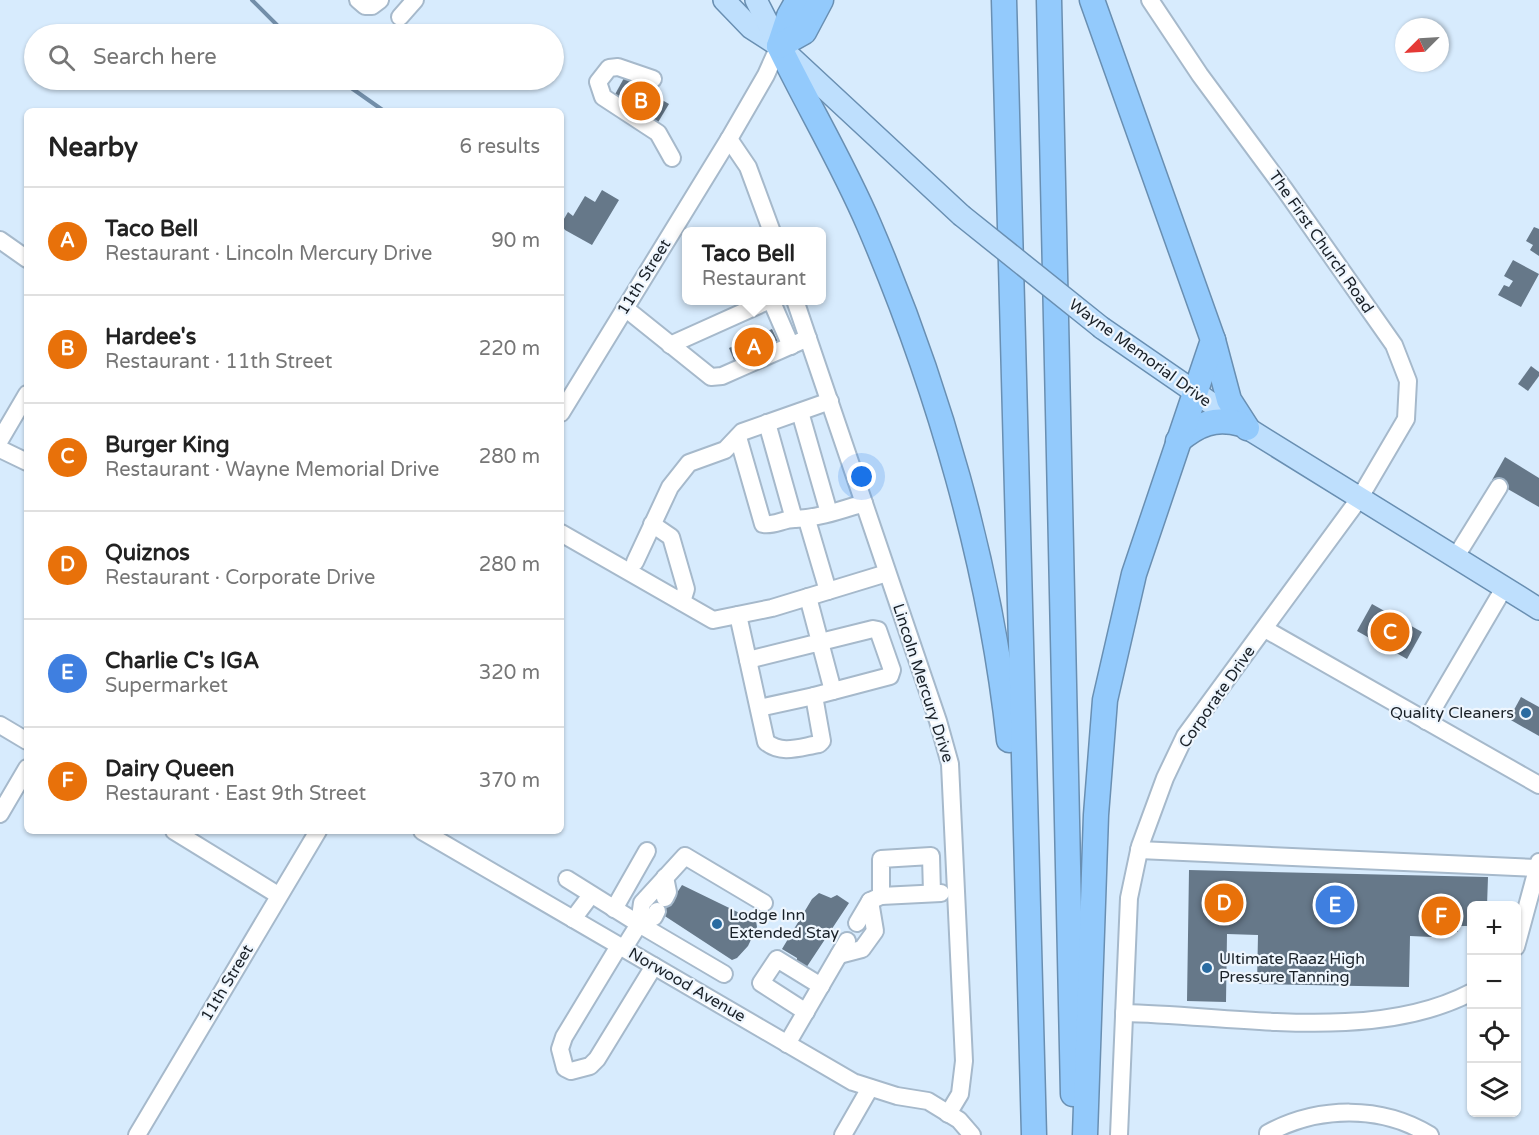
<!DOCTYPE html>
<meta charset="utf-8">
<style>
:root{--surface:#fff;--page:#f2f2f2;--text:#222;--muted:#767676;--line:#e0e0e0;--accent:#111827}
body{margin:0;font-family:"Varela Round",sans-serif;background:var(--page);color:var(--text)}
.controls{position:absolute;right:18px;bottom:18px;display:grid;overflow:hidden;border-radius:9px;box-shadow:0 2px 4px #0004}
.controls button{width:54px;height:54px;display:grid;place-items:center;padding:0;border:0;border-bottom:2px solid var(--line);background:var(--surface);color:var(--text);font:30px sans-serif}
.compass{position:absolute;left:1395px;top:18px;width:54px;height:54px;border-radius:50%;background:var(--surface);box-shadow:0 2px 4px #0004;rotate:246deg}
.you{position:absolute;left:862px;top:477px;width:21px;height:21px;margin:-15px;border:4px solid #fff;border-radius:50%;background:#1a73e8;box-shadow:0 0 0 9px #1a73e833}
.badge{display:grid;place-items:center;width:39px;height:39px;border-radius:50%;background:var(--accent);color:#fff;font-size:20px;font-weight:700}
.pin{position:absolute;translate:-50% -50%;border:3px solid #fff;box-shadow:0 2px 6px #0006}
.popup{position:absolute;left:682px;top:227px;width:144px;height:78px;box-sizing:border-box;display:grid;place-content:center;border-radius:9px;background:var(--surface);filter:drop-shadow(0 2px 4px #0005);font-size:20px;white-space:nowrap;color:var(--muted)}
.popup b{font-size:22px;color:var(--text)}
.popup::after{content:'';position:absolute;left:50%;top:100%;margin-left:-12px;border:12px solid transparent;border-top-color:var(--surface)}
.list{margin:0;padding:0;list-style:none}
h2{display:flex;justify-content:space-between;align-items:center;height:78px;margin:0;padding:0 24px;font-size:26px}
h2 small{font-size:20px;font-weight:400;color:var(--muted)}
.list li{display:grid;grid-template-columns:39px 1fr auto;gap:18px;align-items:center;box-sizing:border-box;height:108px;padding:0 24px;border-top:2px solid var(--line)}
.list b{display:block;font-size:22px;white-space:nowrap}
.list p{margin:0;font-size:20px;white-space:nowrap;color:var(--muted)}
.list em{font-size:20px;font-style:normal;color:var(--muted)}
.icon{flex:none;width:33px;height:33px;fill:none;stroke:currentColor;stroke-width:2;stroke-linecap:round;stroke-linejoin:round}
.map{position:relative;flex:none;width:1539px;height:1135px;overflow:hidden}
.search{position:absolute;background:var(--surface);box-shadow:0 2px 4px #0004;left:24px;top:24px;width:540px;height:66px;display:flex;align-items:center;gap:15px;box-sizing:border-box;padding:0 21px;border-radius:33px;color:var(--muted);font-size:22px}
.panel{position:absolute;background:var(--surface);box-shadow:0 2px 4px #0004;left:24px;top:108px;width:540px;height:726px;border-radius:9px}
.map>svg:first-child{display:block}
.lines{fill:none;stroke-linecap:round;stroke-linejoin:round}
.stream{stroke:#728ea9;stroke-width:4}
.building{fill:#667889}
.minor-casing{stroke:#a6b9cb;stroke-width:20}
.major-casing{stroke:#698fb2;stroke-width:24}
.highway-casing{stroke:#698fb2;stroke-width:27}
.minor{stroke:#fff;stroke-width:16}
.major{stroke:#bedffd;stroke-width:21}
.highway{stroke:#93cafc;stroke-width:24}
.major-bridge-casing{stroke:#698fb2;stroke-width:24;stroke-linecap:butt}
.major-bridge{stroke:#bedffd;stroke-width:21}
.poi-dot{fill:#296ba1;stroke:#eef6fe;stroke-width:2}
.labels{text-anchor:middle;dominant-baseline:central;stroke-width:4.5;stroke-linejoin:round;paint-order:stroke}
.street-label{font-size:16px;fill:#1a2128;stroke:#eef6fe}
.poi-label{font-size:16px;fill:#1a2128;stroke:#eef6fe;text-anchor:start}
</style>
<div class="map">
<svg width="1539" height="1135" viewBox="0 0 1539 1135">
<rect width="100%" height="100%" fill="#d7ebfd"/>
<g class="lines">
<g class="stream">
<path d="M252 0 286 34"/>
<path d="M340 80 384 111"/>
</g>
</g>
<g class="building">
<path d="M624 78 669 104 657 124 613 98Z"/>
<path d="M602 190 619 200 592 245 565 230 561 224 568 212 573 216 585 196 595 202Z"/>
<path d="M1534 227 1539 229V256L1530 250 1533 245 1526 241Z"/>
<path d="M1513 260 1539 274 1521 307 1498 295 1504 285 1509 287 1513 281 1504 276Z"/>
<path d="M772 329 780 346 736 365 729 348Z"/>
<path d="M1531 366 1539 372V376L1528 391 1518 384Z"/>
<path d="M1505 457 1539 478V507L1492 480Z"/>
<path d="M1372 604 1422 632 1407 659 1357 631Z"/>
<path d="M1521 697 1539 707V736L1509 719Z"/>
<path d="M1189 870 1488 877 1487 906H1472V926H1458V932L1432 931V937L1410 936 1409 987 1257 984 1258 935 1227 934 1226 1002 1187 1001Z"/>
<path d="M682 885 756 921 757 927 748 946 737 958 732 960 651 907 660 894 671 902Z"/>
<path d="M819 893 831 898 837 895 849 903 806 968 797 964V958L782 949 812 899Z"/>
</g>
<g class="lines">
<g class="minor-casing">
<g id="minor">
<path d="M358 0 365 6H372L380 0"/>
<path d="M400 17 415 0"/>
<path d="M653 79 618 67 609 68 598 82 603 97 658 133 672 158"/>
<path d="M729 139 748 167 772 232"/>
<path d="M0 240 27 259"/>
<path d="M771 300 791 346"/>
<path d="M795 300 938 721 950 764 964 1061 960 1094 948 1114"/>
<path d="M625 308 711 377 722 376 808 338"/>
<path d="M670 345 770 300"/>
<path d="M800 412 829 513"/>
<path d="M561 413 729 139 766 75 779 46"/>
<path d="M767 423 794 519"/>
<path d="M738 437 763 524C774 526 783 519 795 519 819 518 841 510 864 503"/>
<path d="M0 440 27 394"/>
<path d="M0 449 27 462"/>
<path d="M807 520 828 591"/>
<path d="M652 524 671 537 686 589 682 602"/>
<path d="M561 533 713 620 772 608 887 573"/>
<path d="M1455 558 1499 487"/>
<path d="M635 562 670 487 689 463 725 450 742 432 830 401"/>
<path d="M738 615 748 660 873 629 878 630 892 670 890 676 833 691 808 597"/>
<path d="M1265 629 1539 785"/>
<path d="M748 660 766 742C782 755 800 747 819 744L822 741 814 696 833 691"/>
<path d="M759 708 814 696"/>
<path d="M1426 721 1504 588"/>
<path d="M0 725 27 741"/>
<path d="M0 814 27 768"/>
<path d="M174 831 278 895"/>
<path d="M422 831 853 1082 897 1096 928 1101 959 1120 972 1135"/>
<path d="M1139 850 1536 868 1539 870"/>
<path d="M665 877 668 892 665 898"/>
<path d="M567 879 639 924"/>
<path d="M881 896V859L931 856 932 893"/>
<path d="M614 909 647 851"/>
<path d="M573 919 591 895"/>
<path d="M857 923 870 901 881 896 941 893"/>
<path d="M639 924 642 903 685 856 764 903"/>
<path d="M639 924 654 917 657 911"/>
<path d="M619 946 564 1037 560 1049 565 1068 571 1071 590 1066 597 1059 654 966"/>
<path d="M1516 947 1539 862"/>
<path d="M624 948 639 924 724 974"/>
<path d="M839 955 862 949 875 931 870 901"/>
<path d="M806 1012 761 983 777 959 821 986"/>
<path d="M1124 1013C1233 1015 1373 1044 1472 992"/>
<path d="M787 1044 847 941"/>
<path d="M137 1135 318 831"/>
<path d="M843 1135 870 1088"/>
<path d="M1119 1135 1129 898 1140 846 1165 778 1185 736 1359 499 1406 419 1408 381 1394 345 1285 190 1200 75 1150 0"/>
<path d="M1268 1135V1133C1319 1106 1381 1105 1430 1135"/>
</g>
</g>
<g class="major-casing">
<g id="major">
<path d="M724 0 751 28 779 46 961 215"/>
<path d="M756 0 779 45"/>
<path d="M1102 328 1247 428 1539 609"/>
</g>
</g>
<g class="highway-casing">
<g id="highway">
<path d="M798 0 789 16 779 46C808 106 843 164 869 225 938 386 990 565 1009 740"/>
<path d="M1004 0 1034 1135"/>
<path d="M1049 0 1073 1094"/>
<path d="M779 46 804 32 821 0"/>
<path d="M1213 340 1229 400 1247 428"/>
<path d="M1178 441C1198 424 1215 417 1241 424"/>
<path d="M1085 1135 1096 815 1105 700 1134 574 1213 340 1092 0"/>
</g>
</g>
<use href="#minor" class="minor"/>
<use href="#major" class="major"/>
<use href="#highway" class="highway"/>
<g class="major-bridge-casing">
<path id="major-bridge" d="M961 215 1102 328"/>
</g>
<use href="#major-bridge" class="major-bridge"/>
</g>
<g class="poi-dot">
<circle cx="1526" cy="713" r="6"/>
<circle cx="717" cy="924" r="6"/>
<circle cx="1207" cy="968" r="6"/>
</g>
<g class="labels">
<g class="street-label">
<text transform="translate(1321 242) rotate(55)">The First Church Road</text>
<text transform="translate(644 277) rotate(-58)">11th Street</text>
<text transform="translate(1140 353) rotate(36)">Wayne Memorial Drive</text>
<text transform="translate(923 683) rotate(72)">Lincoln Mercury Drive</text>
<text transform="translate(1217 697) rotate(-55)">Corporate Drive</text>
<text transform="translate(227 983) rotate(-59)">11th Street</text>
<text transform="translate(687 985) rotate(30)">Norwood Avenue</text>
</g>
<g class="poi-label">
<text x="1514" y="713" text-anchor="end">Quality Cleaners</text>
<text x="729" y="915">Lodge Inn<tspan x="729" dy="18">Extended Stay</tspan></text>
<text x="1219" y="959">Ultimate Raaz High<tspan x="1219" dy="18">Pressure Tanning</tspan></text>
</g>
</g>
</svg>
<div class="controls">
<button>+</button>
<button>−</button>
<button><svg class="icon" aria-label="locate" viewBox="0 0 24 24"><circle cx="12" cy="12" r="6"/><path d="M12 2v4M12 18v4M2 12h4M18 12h4"/></svg></button>
<button><svg class="icon" aria-label="layers" viewBox="0 0 24 24"><path d="M12 4l9 5-9 5-9-5zM3 14l9 5 9-5"/></svg></button>
</div>
<svg class="compass" viewBox="-18 -18 36 36"><path d="M0-13l5 13h-10z" fill="#e53935"/><path d="M0 13l5-13h-10z" fill="#767676"/></svg>
<div class="you"></div>
<div class="pin badge" style="left:754px;top:347px;background:#e8710a">A</div>
<div class="popup"><b>Taco Bell</b>Restaurant</div>
<div class="pin badge" style="left:641px;top:101px;background:#e8710a">B</div>
<div class="pin badge" style="left:1390px;top:632px;background:#e8710a">C</div>
<div class="pin badge" style="left:1224px;top:903px;background:#e8710a">D</div>
<div class="pin badge" style="left:1335px;top:905px;background:#3f7fe0">E</div>
<div class="pin badge" style="left:1441px;top:916px;background:#e8710a">F</div>
<div class="search"><svg class="icon" aria-label="search" viewBox="0 0 24 24"><circle cx="10" cy="10" r="6"/><path d="M15 15l6 6"/></svg>Search here</div>
<section class="panel">
<h2>Nearby<small>6 results</small></h2>
<ul class="list">
<li><span class="badge" style="background:#e8710a">A</span><div><b>Taco Bell</b><p>Restaurant · Lincoln Mercury Drive</p></div><em>90 m</em></li>
<li><span class="badge" style="background:#e8710a">B</span><div><b>Hardee's</b><p>Restaurant · 11th Street</p></div><em>220 m</em></li>
<li><span class="badge" style="background:#e8710a">C</span><div><b>Burger King</b><p>Restaurant · Wayne Memorial Drive</p></div><em>280 m</em></li>
<li><span class="badge" style="background:#e8710a">D</span><div><b>Quiznos</b><p>Restaurant · Corporate Drive</p></div><em>280 m</em></li>
<li><span class="badge" style="background:#3f7fe0">E</span><div><b>Charlie C's IGA</b><p>Supermarket</p></div><em>320 m</em></li>
<li><span class="badge" style="background:#e8710a">F</span><div><b>Dairy Queen</b><p>Restaurant · East 9th Street</p></div><em>370 m</em></li>
</ul>
</section>
</div>
